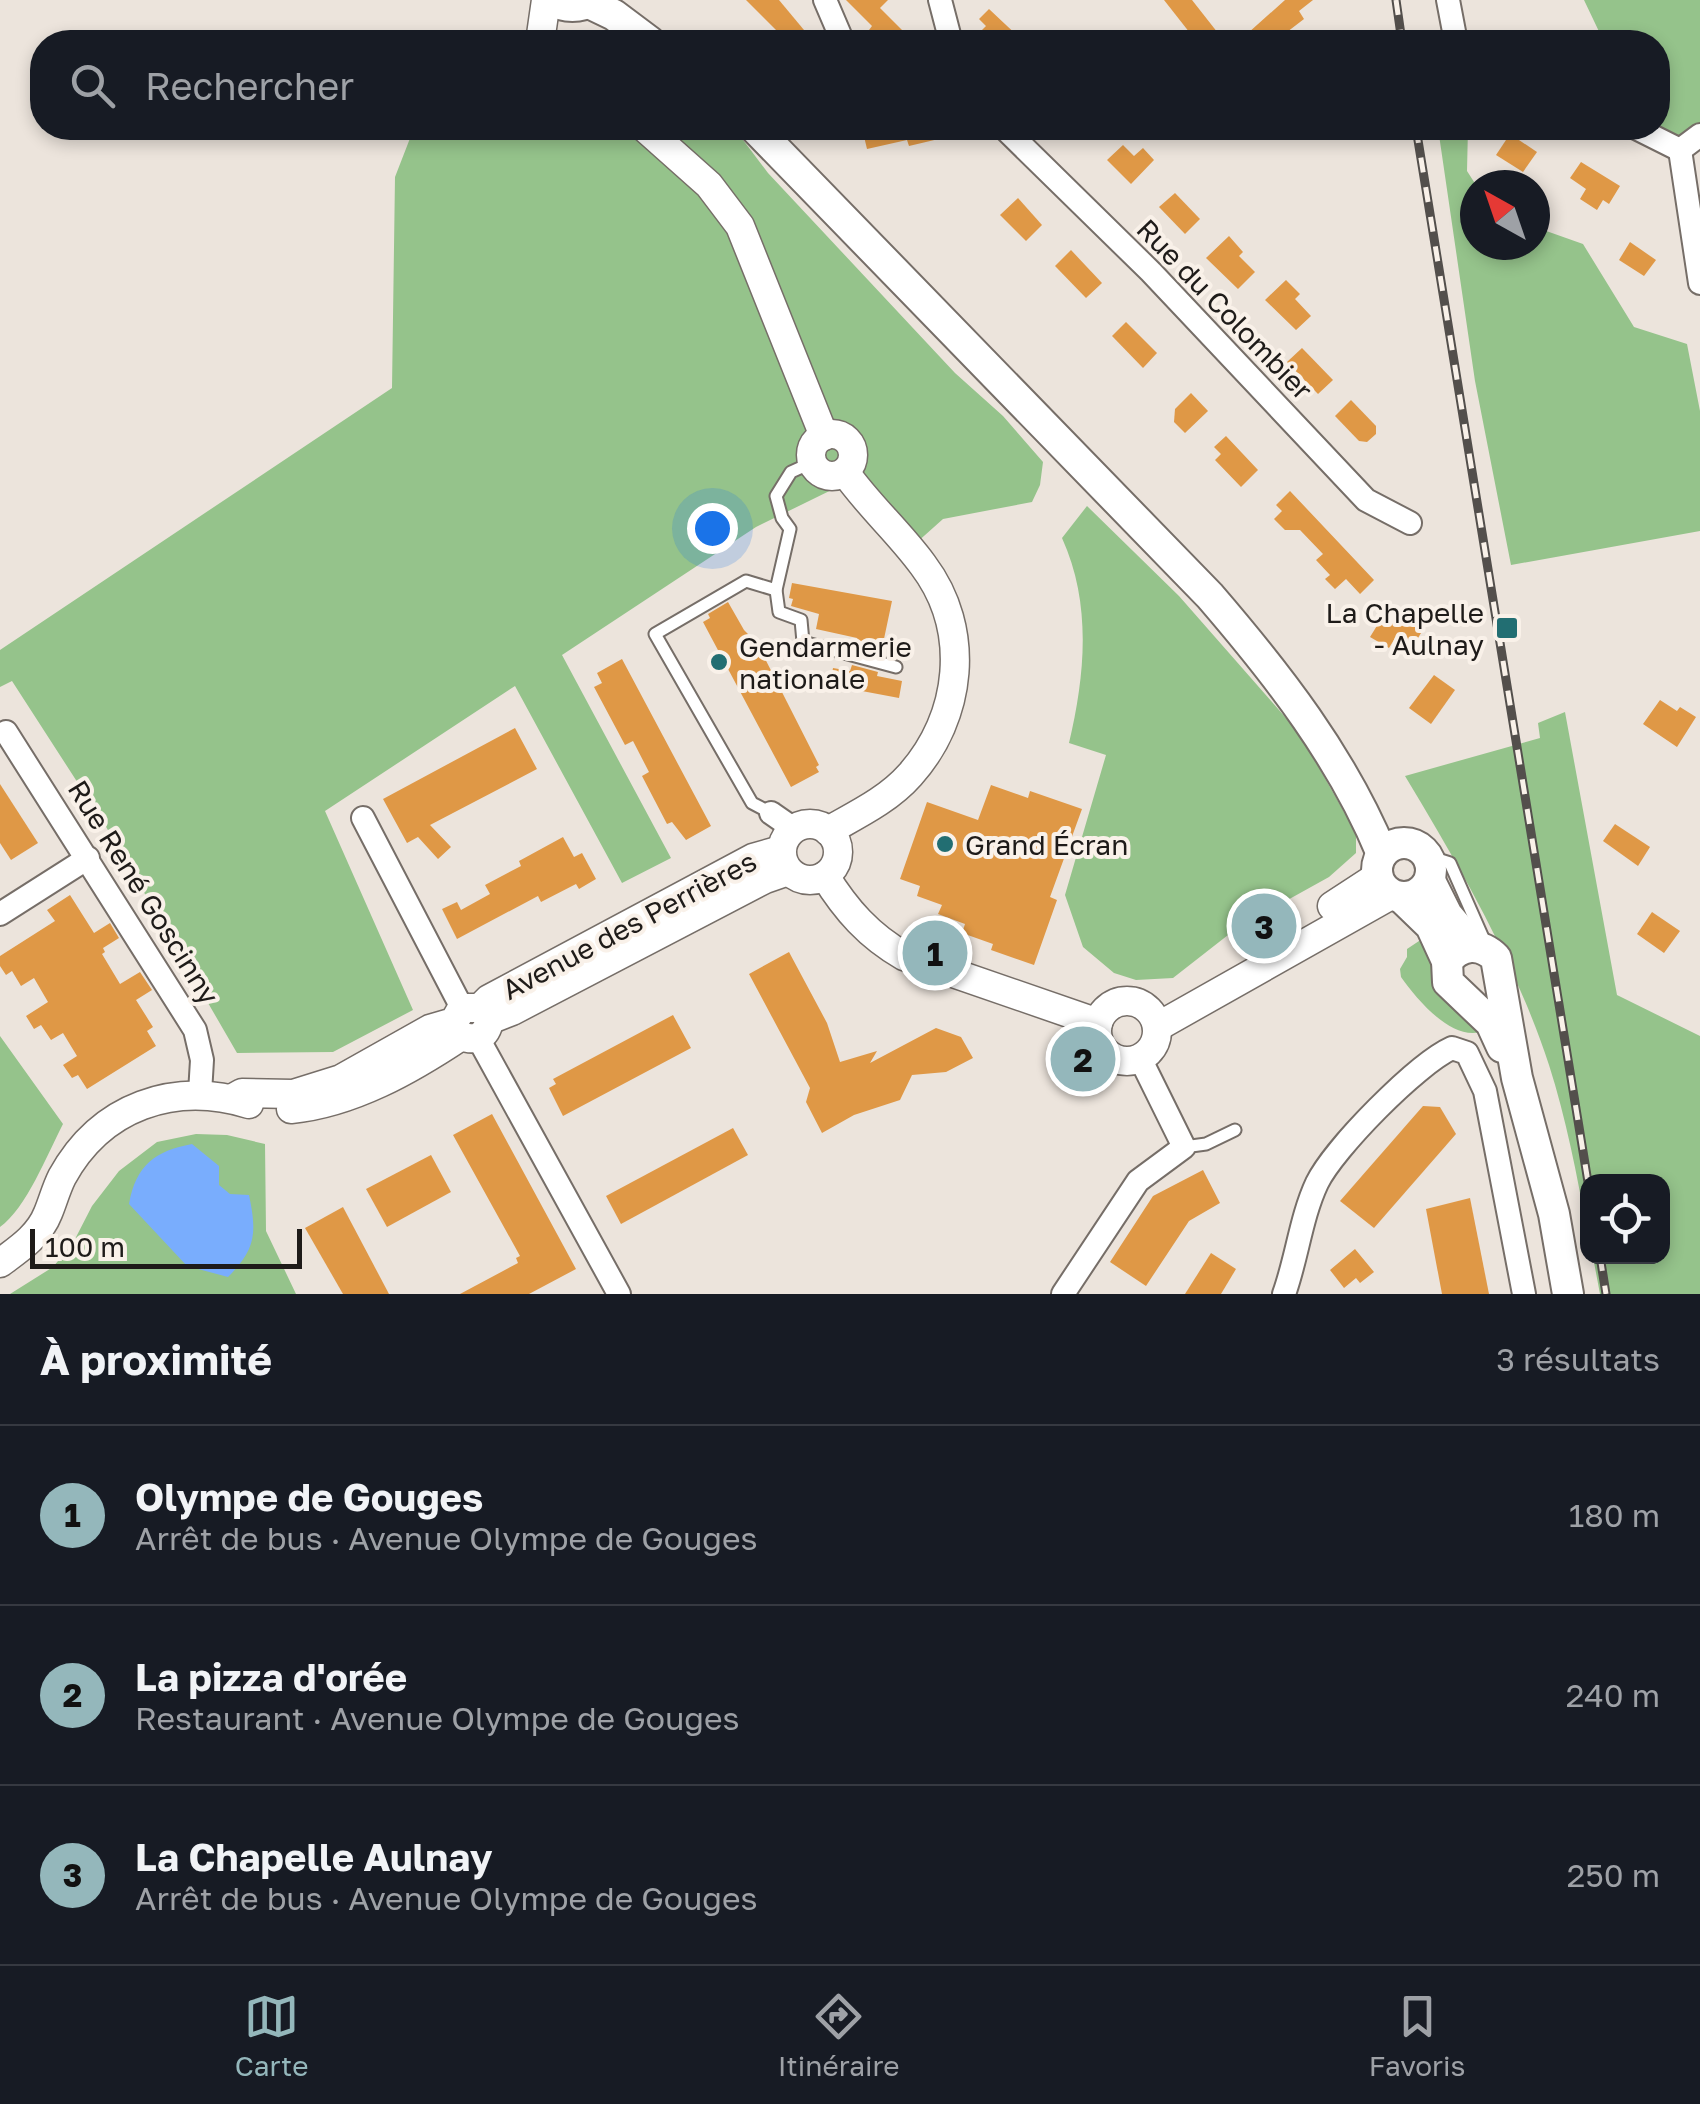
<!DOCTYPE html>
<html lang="fr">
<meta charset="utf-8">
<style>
:root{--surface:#171b24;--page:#20242c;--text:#f1f3f6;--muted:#9ea1a6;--line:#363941;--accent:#94b7bb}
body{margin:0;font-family:"Golos Text",sans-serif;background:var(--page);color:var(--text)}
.controls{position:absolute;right:30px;bottom:30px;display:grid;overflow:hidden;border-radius:20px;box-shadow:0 5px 15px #0003}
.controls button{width:90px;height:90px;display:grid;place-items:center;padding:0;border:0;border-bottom:2px solid var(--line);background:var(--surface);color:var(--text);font:50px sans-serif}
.compass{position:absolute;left:1460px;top:170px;width:90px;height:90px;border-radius:50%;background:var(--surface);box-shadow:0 5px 15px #0003;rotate:320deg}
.scale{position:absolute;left:30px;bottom:25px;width:272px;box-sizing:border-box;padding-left:10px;border:5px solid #1e1b19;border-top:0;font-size:28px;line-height:35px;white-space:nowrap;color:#1e1b19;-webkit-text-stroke:8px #f9f1e9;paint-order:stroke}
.you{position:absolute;left:712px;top:528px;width:35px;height:35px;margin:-25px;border:8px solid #fff;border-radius:50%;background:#1a73e8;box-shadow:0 0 0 15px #1a73e833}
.badge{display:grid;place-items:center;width:65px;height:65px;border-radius:50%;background:var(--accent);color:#111;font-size:32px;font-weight:700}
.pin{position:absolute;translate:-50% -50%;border:5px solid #fff;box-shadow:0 2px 10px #0006}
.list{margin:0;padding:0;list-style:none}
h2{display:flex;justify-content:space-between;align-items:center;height:130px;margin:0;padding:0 40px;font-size:42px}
h2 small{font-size:32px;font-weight:400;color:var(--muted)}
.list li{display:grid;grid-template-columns:65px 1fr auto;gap:30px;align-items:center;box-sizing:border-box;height:180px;padding:0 40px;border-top:2px solid var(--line)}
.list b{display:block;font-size:38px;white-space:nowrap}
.list p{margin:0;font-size:32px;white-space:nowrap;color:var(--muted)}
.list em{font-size:32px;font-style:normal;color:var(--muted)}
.icon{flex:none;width:55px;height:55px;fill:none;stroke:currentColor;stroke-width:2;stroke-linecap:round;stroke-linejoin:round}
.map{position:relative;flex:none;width:1700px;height:1294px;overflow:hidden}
.search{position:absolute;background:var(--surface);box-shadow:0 5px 15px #0003;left:30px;right:30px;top:30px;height:110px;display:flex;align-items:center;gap:25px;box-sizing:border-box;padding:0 35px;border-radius:40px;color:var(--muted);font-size:38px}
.sheet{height:670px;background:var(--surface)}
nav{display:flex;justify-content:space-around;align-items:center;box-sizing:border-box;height:140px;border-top:2px solid var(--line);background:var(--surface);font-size:28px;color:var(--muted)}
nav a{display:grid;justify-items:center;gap:5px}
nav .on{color:var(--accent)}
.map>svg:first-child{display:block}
.green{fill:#95c38b}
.water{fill:#79adfd}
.building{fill:#df9846}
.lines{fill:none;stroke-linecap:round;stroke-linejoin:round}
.service-casing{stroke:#766e68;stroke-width:15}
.minor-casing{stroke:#766e68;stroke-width:26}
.tertiary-casing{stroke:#766e68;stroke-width:31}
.secondary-casing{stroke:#766e68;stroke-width:34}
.service{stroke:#fff;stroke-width:11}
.minor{stroke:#fff;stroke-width:22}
.tertiary{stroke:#fff;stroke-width:28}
.secondary{stroke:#fff;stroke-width:30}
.rail-casing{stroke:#534f4c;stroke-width:9}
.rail{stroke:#f9f1e9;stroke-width:5;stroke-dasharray:15;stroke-linecap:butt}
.poi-dot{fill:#226e72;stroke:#f9f1e9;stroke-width:4}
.labels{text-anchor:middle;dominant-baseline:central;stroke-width:8;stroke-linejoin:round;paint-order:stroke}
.street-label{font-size:28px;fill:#1e1b19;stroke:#f9f1e9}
.poi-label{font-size:28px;fill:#1e1b19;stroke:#f9f1e9;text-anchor:start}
</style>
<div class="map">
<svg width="1700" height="1294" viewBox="0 0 1700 1294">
<rect width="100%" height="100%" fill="#ece4dc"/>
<g class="green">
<path d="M1584 0H1700V124L1683 138 1646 128H1658V42H1604Z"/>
<path d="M414 128H734L768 173 955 373 1003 416 1043 462 1040 485 1032 502 943 519 915 544 858 477 756 527 562 655 671 858 622 883 515 686 325 811 413 1010 333 1052 237 1053 105 825 12 681 0 687V650L392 388 395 177Z"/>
<path d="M1438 128H1468L1467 171 1476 185 1475 245H1535V227L1583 244 1634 327 1687 344 1700 411V531L1511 565 1475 381Z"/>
<path d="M1087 506 1179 596 1300 734 1356 833V853L1329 877 1237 928 1173 978 1136 980 1114 973 1083 947 1065 895 1106 755 1069 743C1085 675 1092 604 1062 538Z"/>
<path d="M1565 712 1617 995 1700 1036V1294H1600L1593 1257 1662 1256V1182H1588L1587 1230C1577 1175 1566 1118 1549 1065 1515 962 1461 869 1405 776L1540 738 1538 723Z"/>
<path d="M1425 937 1486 1030C1455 1045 1418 1001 1401 977L1400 969 1407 957V949Z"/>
<path d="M0 1036 63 1124C48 1153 26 1209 0 1227Z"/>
<path d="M196 1134 227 1135 265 1144 266 1231 296 1294H10L53 1267 73 1243 92 1206 119 1171 157 1142Z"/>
</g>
<path class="water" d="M192 1144 219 1166V1185L230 1194 249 1195C257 1233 256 1249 228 1277L187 1266 129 1204C136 1165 155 1151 192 1144Z"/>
<g class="building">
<path d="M746 0H779L814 42H788Z"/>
<path d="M846 0H888L880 8 914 42H882L869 30 872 26Z"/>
<path d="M1164 0H1192L1225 42H1197Z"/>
<path d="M1285 0H1313L1299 11 1304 19 1274 42H1238Z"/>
<path d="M989 9 1024 42H970L986 26 979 19Z"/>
<path d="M862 128H963L964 133 909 146 907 140 867 149Z"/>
<path d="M1510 134 1537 152 1523 172 1496 155Z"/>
<path d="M1123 145 1134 156 1143 148 1154 160 1131 184 1107 160Z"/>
<path d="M1581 162 1620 186 1609 204 1603 200 1597 210 1580 199 1586 189 1570 178Z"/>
<path d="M1175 193 1200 219 1185 234 1159 207Z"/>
<path d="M1018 198 1042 225 1026 241 1000 215Z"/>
<path d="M1229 236 1243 252 1239 256 1255 272 1238 289 1206 258Z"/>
<path d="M1630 242 1656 260 1644 276 1619 260Z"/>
<path d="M1071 250 1102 283 1086 298 1055 266Z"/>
<path d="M1286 280 1300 294 1295 299 1311 316 1296 330 1265 300Z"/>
<path d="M1126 322 1157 353 1143 368 1112 336Z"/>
<path d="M1302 348 1333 380 1318 394 1287 362Z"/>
<path d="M1191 393 1208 411 1185 433 1174 422 1175 409Z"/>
<path d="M1351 400 1376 426V434L1367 442 1359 441 1335 416Z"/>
<path d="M1226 436 1258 470 1241 487 1215 460 1221 454 1214 447Z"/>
<path d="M1290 491 1374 580 1360 594 1346 579 1335 589 1325 579 1330 575 1316 560 1323 554 1300 530H1285L1274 519 1282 511 1276 505Z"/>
<path d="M792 583 892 601 881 653 856 646 857 638 816 629 819 614 791 606 793 599 789 598Z"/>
<path d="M728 602 744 630 757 643 819 765 816 767 819 772 791 787 703 622 710 618 708 614Z"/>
<path d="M1388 608 1424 628 1412 648 1395 638 1389 648 1370 637Z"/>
<path d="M622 659 711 826 686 840 672 822 667 824 642 776 649 772 633 741 625 745 594 687 602 683 597 673Z"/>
<path d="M852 665 878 672 877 676 902 681 899 698 830 685 833 668 850 671Z"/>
<path d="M1434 675 1455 690 1431 724 1409 708Z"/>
<path d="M1660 700 1677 711 1680 707 1696 717 1677 747 1643 724Z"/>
<path d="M515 728 537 769 430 825 451 847 438 859 418 837 407 843 383 799Z"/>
<path d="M0 784 38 843 11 860 0 843Z"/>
<path d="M991 785 1028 798 1030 791 1082 809 1050 897 1057 900 1034 965 991 950 993 944 962 933 965 924 938 914 942 905 917 896 920 886 900 879 927 802 978 820Z"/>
<path d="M1615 824 1650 847 1638 866 1603 841Z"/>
<path d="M563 837 574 857 582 853 596 879 579 889 576 884 541 902 538 896 457 939 442 909 457 902 461 910 490 894 485 885 521 866 519 861Z"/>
<path d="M70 895 94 933 110 923 119 938 103 948 105 952 102 954 120 984 140 972 152 990 136 1000 153 1027 147 1031 156 1046 87 1089 78 1075 72 1078 63 1065 77 1056 63 1033 51 1040 41 1025 34 1029 26 1016 48 1002 34 978 21 986 12 971 6 975 0 966V956L55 921 47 910Z"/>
<path d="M1652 912 1680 931 1664 953 1637 934Z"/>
<path d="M789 952 827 1023 840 1062 877 1051 870 1063 936 1028 961 1037 973 1058 946 1072 912 1075 900 1100 854 1115 822 1133 806 1102 810 1088 749 974Z"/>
<path d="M673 1015 691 1048 563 1116 549 1088 556 1084 553 1079Z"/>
<path d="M1423 1106 1440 1107 1456 1134 1374 1228 1340 1201Z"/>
<path d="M492 1114 576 1269 529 1294H460L518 1263 516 1258 520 1256 453 1135Z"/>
<path d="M733 1128 748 1155 621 1224 606 1196Z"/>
<path d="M431 1155 451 1192 387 1227 366 1189Z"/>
<path d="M1203 1170 1220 1203 1189 1221 1146 1286 1110 1262 1153 1196Z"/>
<path d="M1470 1198 1489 1294H1442L1426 1209Z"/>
<path d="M343 1207 389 1294H343L305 1228Z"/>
<path d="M1355 1249 1374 1272 1360 1283 1356 1278 1344 1288 1330 1270Z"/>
<path d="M1211 1253 1236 1269 1221 1294H1185Z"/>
</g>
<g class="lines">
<g class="service-casing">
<g id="service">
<path d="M813 462 791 472 776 496 782 518 790 529 776 590 779 612 801 620 803 642 896 667"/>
<path d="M771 813 752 803 655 634 746 581 776 590"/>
<path d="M1428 856 1450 863 1487 947"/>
<path d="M1184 1147 1206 1144 1235 1130"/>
</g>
</g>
<g class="minor-casing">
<g id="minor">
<path d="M825 0 843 42"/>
<path d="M940 0 951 42"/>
<path d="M1448 0 1456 42"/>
<path d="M1004 128 1151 272 1366 500 1410 523"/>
<path d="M1636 128 1680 150"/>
<path d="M1680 150 1700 283"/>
<path d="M1680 150 1700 135"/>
<path d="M6 732 195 1030 202 1060 200 1093"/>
<path d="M771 813 794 829"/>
<path d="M363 818 462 1008"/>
<path d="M0 914 88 858"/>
<path d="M478 1038 619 1294"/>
<path d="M1063 1294 1138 1181 1184 1147 1140 1058"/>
<path d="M1284 1294C1297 1258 1301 1217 1317 1183 1334 1148 1417 1064 1452 1048L1467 1053 1485 1091 1524 1294"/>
</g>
</g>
<g class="tertiary-casing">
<g id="tertiary">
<path d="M540 42 546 0"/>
<path d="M645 128 709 185 740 226 824 436"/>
<circle cx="832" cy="455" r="21"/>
<circle cx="810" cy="852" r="28"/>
<path d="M828 831C856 815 888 800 910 775 962 717 972 630 923 565 899 532 868 505 845 472"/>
<path d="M825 876C846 910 869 936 904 956L1098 1023"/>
<path d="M1332 906 1378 876"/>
<circle cx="1127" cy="1031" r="30"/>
<path d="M489 1020 512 1011 765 879 788 871"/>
<path d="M1157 1027 1391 895"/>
<path d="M233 1098 242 1093 293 1094 341 1079 430 1029 454 1022 462 1008H480L489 999 753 858 781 850"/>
<path d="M291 1109C352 1103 410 1070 461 1036 476 1042 487 1036 489 1020"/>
<path d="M0 1263C19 1249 39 1236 48 1213 53 1201 56 1189 62 1177 101 1106 174 1081 249 1104"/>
</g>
</g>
<g class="secondary-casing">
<g id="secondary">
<path d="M551 0C565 8 580 8 593 0"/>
<path d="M589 3 614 15 650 42"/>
<path d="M755 128 1210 596C1278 675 1342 757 1382 854"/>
<circle cx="1404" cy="870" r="27"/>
<path d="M1430 881 1447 915 1473 946"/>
<path d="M1402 898 1431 926 1447 961 1448 982 1491 1023 1502 1047"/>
<path d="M1447 961C1461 944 1480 942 1496 958L1517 1078 1554 1214 1568 1294"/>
</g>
</g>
<use href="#service" class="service"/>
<use href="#minor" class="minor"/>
<use href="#tertiary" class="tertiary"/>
<use href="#secondary" class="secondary"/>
<g class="rail-casing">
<g id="rail">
<path d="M1396 0 1402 42"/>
<path d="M1416 128 1588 1182"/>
<path d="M1600 1256 1606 1294"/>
</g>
</g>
<use href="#rail" class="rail"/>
</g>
<g class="poi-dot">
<rect x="1495" y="616" width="24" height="24" rx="5"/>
<circle cx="719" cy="662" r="10"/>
<circle cx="945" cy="844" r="10"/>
</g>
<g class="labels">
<g class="street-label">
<text transform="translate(1225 309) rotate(46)">Rue du Colombier</text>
<text transform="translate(144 892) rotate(58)">Rue René Goscinny</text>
<text transform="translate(629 925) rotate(-28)">Avenue des Perrières</text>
</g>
<g class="poi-label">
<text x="1484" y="612" text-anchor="end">La Chapelle<tspan x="1484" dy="32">- Aulnay</tspan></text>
<text x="739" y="646">Gendarmerie<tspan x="739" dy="32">nationale</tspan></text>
<text x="965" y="844">Grand Écran</text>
</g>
</g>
</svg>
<div class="controls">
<button><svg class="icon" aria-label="locate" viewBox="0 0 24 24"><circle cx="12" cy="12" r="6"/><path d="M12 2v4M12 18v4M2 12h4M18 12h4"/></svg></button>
</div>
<svg class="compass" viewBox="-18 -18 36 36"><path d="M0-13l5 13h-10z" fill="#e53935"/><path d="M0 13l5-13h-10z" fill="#9ea1a6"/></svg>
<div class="scale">100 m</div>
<div class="you"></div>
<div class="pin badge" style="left:935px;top:953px">1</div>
<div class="pin badge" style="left:1083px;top:1059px">2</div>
<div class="pin badge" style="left:1264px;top:926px">3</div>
<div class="search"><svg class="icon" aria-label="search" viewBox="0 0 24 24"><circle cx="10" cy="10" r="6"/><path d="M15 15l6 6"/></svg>Rechercher</div>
</div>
<section class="sheet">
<h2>À proximité<small>3 résultats</small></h2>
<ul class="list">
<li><span class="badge">1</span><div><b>Olympe de Gouges</b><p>Arrêt de bus · Avenue Olympe de Gouges</p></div><em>180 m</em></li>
<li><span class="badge">2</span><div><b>La pizza d'orée</b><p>Restaurant · Avenue Olympe de Gouges</p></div><em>240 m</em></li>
<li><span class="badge">3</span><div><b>La Chapelle Aulnay</b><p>Arrêt de bus · Avenue Olympe de Gouges</p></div><em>250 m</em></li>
</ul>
</section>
<nav>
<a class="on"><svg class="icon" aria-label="map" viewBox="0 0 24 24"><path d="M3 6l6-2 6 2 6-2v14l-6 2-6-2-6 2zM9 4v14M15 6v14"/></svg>Carte</a>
<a><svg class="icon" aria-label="directions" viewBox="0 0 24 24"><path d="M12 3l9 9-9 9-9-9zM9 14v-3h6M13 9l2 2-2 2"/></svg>Itinéraire</a>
<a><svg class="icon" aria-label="saved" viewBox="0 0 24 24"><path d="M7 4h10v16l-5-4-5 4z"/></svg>Favoris</a>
</nav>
